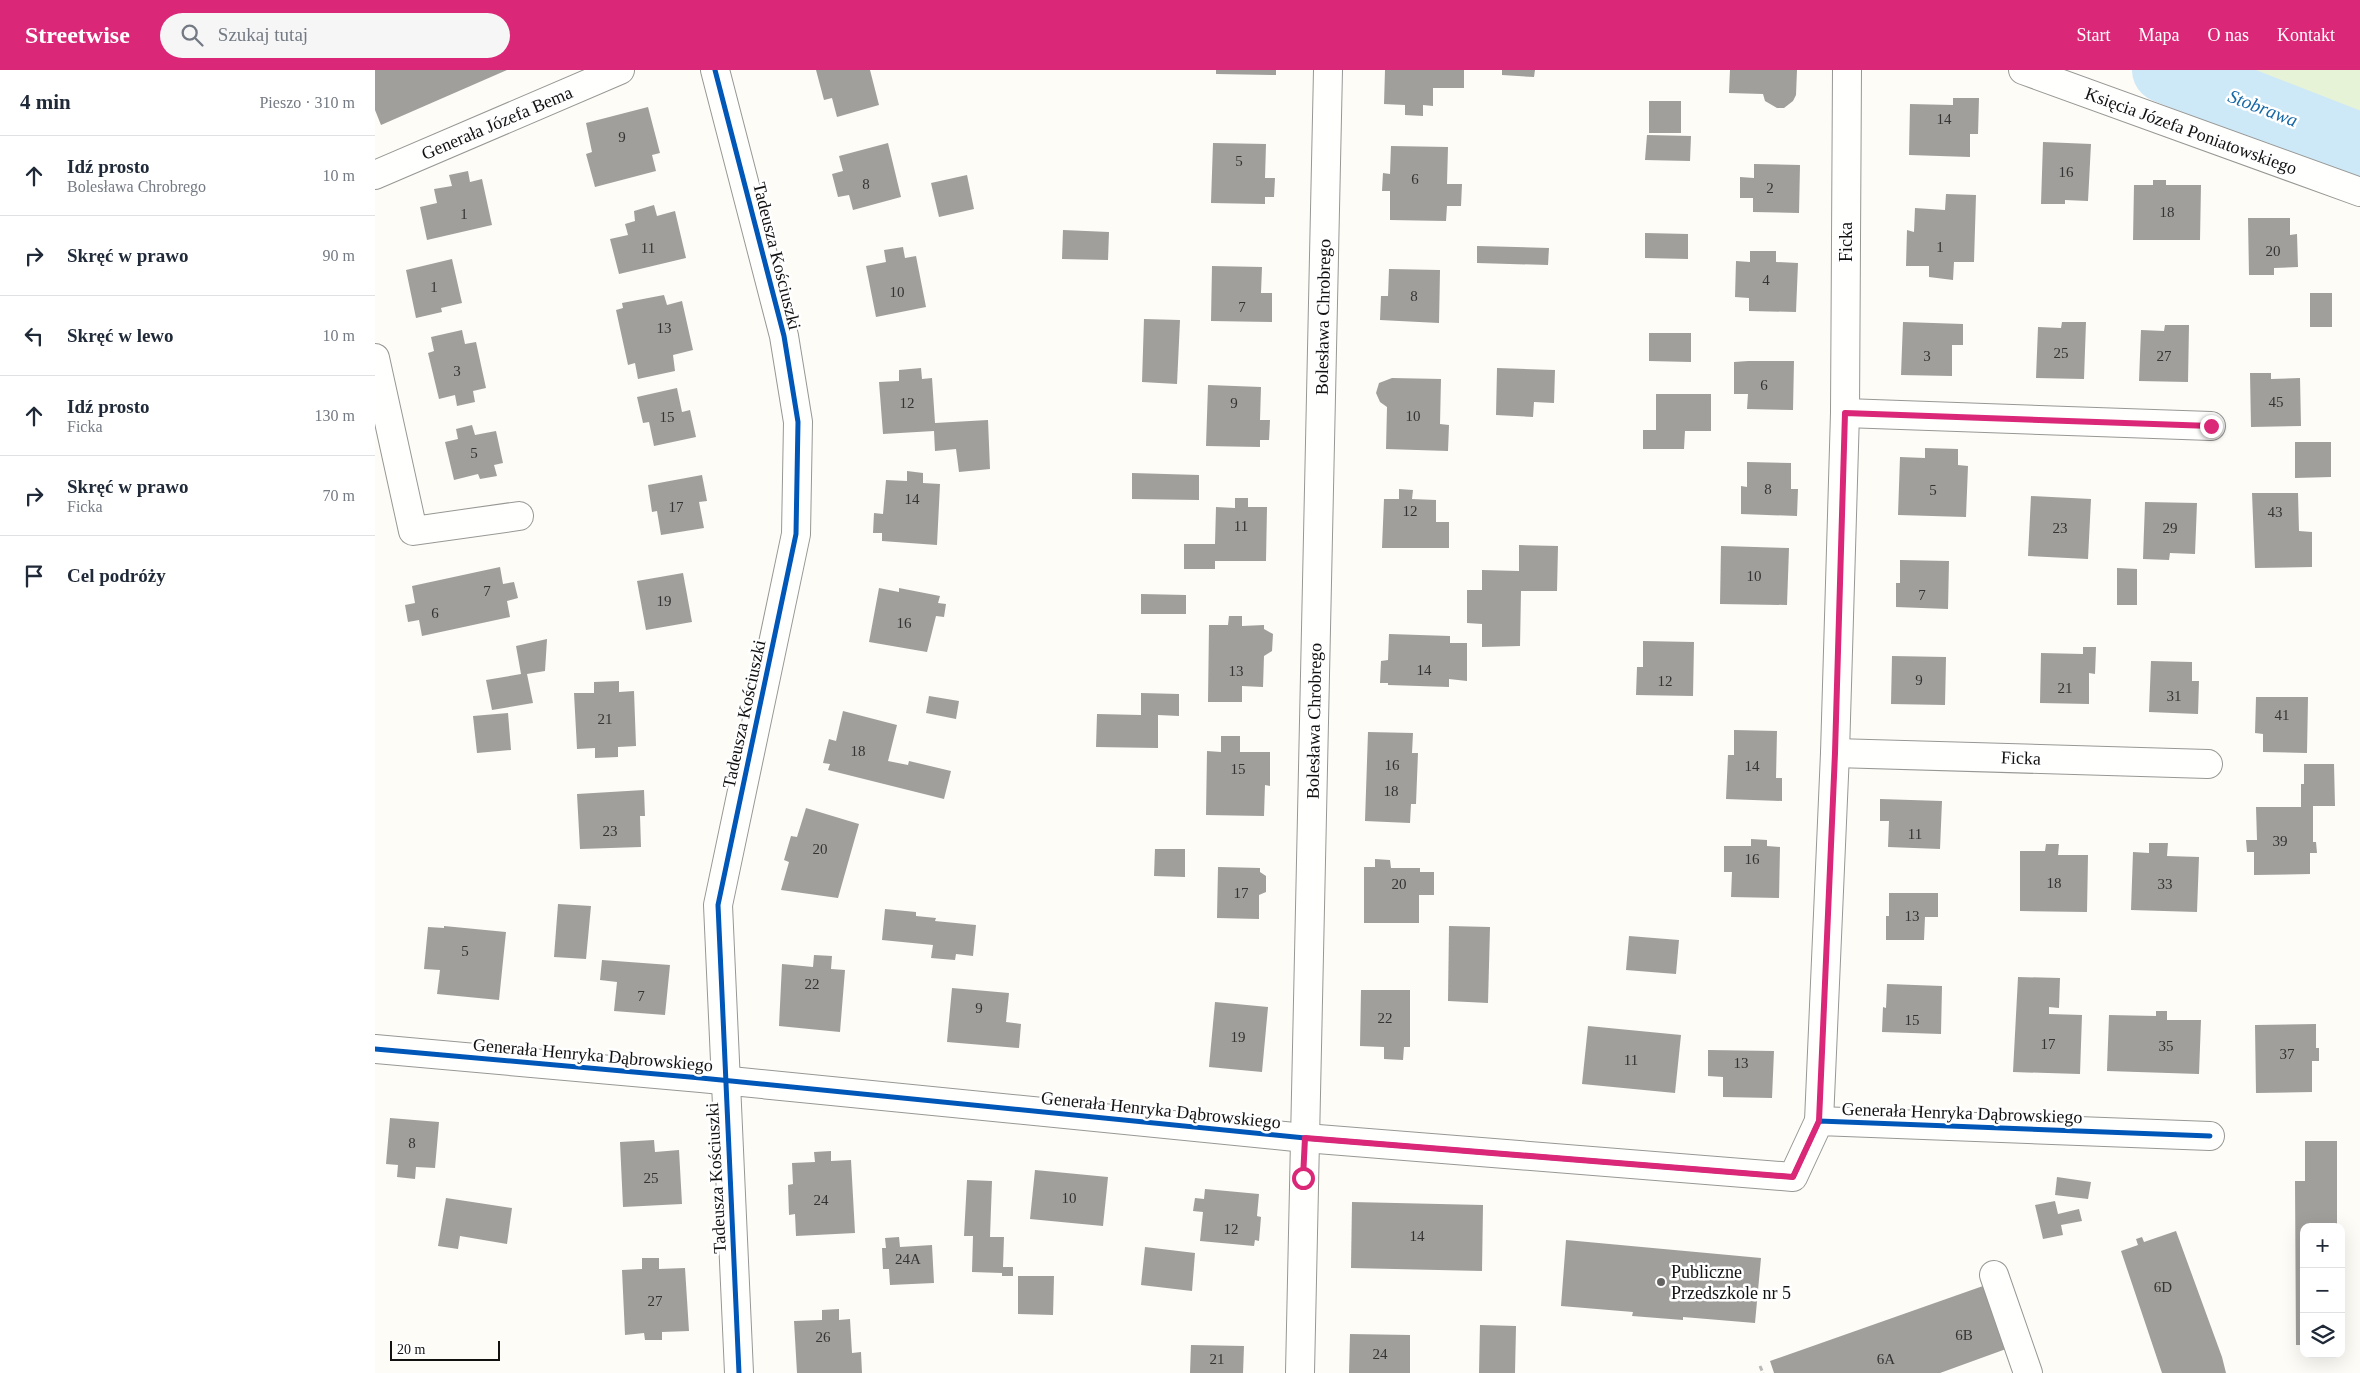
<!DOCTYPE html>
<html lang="pl">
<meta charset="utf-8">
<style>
:root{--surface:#fff;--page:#f6f6f7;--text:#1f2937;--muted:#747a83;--line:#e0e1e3;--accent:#db2777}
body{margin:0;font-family:"Times New Roman",serif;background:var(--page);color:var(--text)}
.controls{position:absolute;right:15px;bottom:15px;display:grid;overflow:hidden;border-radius:10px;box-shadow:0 5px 20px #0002}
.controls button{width:45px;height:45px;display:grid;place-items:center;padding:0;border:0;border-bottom:1px solid var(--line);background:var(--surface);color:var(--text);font:25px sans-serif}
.scale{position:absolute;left:15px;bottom:12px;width:110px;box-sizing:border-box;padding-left:5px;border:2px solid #111;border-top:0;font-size:14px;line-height:18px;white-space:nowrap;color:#111;-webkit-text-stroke:4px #fff;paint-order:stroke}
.stop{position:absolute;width:15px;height:15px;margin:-11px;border:4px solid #db2777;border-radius:50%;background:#fff}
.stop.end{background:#db2777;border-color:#fff;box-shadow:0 1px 5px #0008}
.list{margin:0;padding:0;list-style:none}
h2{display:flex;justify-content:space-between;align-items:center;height:65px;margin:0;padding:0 20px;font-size:21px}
h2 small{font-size:16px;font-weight:400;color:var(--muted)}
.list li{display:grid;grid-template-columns:32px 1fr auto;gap:15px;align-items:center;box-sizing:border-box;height:80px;padding:0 20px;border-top:1px solid var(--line)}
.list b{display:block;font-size:19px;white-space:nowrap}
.list p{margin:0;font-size:16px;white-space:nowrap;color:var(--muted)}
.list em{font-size:16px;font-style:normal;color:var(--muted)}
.icon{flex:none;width:28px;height:28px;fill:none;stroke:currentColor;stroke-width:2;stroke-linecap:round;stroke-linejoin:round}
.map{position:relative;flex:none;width:1985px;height:1303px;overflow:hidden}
header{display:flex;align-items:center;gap:30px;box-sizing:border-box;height:70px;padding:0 25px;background:var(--accent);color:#fff}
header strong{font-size:24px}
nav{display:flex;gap:28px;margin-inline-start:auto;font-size:18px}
.search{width:350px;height:45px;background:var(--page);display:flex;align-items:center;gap:12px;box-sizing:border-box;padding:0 18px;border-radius:28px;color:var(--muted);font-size:19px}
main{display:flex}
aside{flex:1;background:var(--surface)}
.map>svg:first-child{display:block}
.green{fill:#e7f3d7}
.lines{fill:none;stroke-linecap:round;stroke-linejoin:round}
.river{stroke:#cde8f7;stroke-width:66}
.building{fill:#a19f9c}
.minor-casing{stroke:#979795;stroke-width:30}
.path{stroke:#b9b9b8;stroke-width:3;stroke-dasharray:5 2.5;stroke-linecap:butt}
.minor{stroke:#fffffe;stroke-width:28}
.cycleway-casing{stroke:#fff;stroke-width:8}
.cycleway{stroke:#0057b8;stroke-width:5}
.route{stroke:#db2777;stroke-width:6}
.poi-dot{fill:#646362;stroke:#fff;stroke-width:2}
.labels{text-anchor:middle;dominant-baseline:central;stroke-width:5;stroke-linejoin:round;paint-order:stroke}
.number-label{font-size:15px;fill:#353434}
.street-label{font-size:18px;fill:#111;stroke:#fff}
.poi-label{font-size:18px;fill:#111;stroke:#fff;text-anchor:start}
.water-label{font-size:19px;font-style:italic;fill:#1768a6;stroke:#fff}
</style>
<header>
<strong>Streetwise</strong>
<div class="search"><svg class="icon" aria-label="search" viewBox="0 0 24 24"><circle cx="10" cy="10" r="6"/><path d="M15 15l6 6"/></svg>Szukaj tutaj</div>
<nav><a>Start</a><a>Mapa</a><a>O nas</a><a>Kontakt</a></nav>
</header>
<main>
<aside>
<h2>4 min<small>Pieszo · 310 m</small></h2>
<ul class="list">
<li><svg class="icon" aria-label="ahead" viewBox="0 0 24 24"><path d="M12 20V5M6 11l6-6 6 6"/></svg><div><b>Idź prosto</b><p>Bolesława Chrobrego</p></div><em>10 m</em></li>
<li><svg class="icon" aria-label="right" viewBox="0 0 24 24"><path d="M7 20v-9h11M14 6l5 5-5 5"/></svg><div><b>Skręć w prawo</b></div><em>90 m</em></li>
<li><svg class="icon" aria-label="left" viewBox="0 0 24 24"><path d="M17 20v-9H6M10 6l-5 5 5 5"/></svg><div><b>Skręć w lewo</b></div><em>10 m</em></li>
<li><svg class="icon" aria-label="ahead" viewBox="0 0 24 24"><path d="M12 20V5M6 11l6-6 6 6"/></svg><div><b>Idź prosto</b><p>Ficka</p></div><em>130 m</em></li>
<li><svg class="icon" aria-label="right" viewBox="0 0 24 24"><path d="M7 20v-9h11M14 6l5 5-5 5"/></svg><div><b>Skręć w prawo</b><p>Ficka</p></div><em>70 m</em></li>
<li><svg class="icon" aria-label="arrive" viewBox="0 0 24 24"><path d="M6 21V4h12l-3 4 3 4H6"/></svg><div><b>Cel podróży</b></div></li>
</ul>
</aside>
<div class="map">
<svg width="1985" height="1303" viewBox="0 0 1985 1303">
<rect width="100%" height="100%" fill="#fdfcf7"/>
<path class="green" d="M1821 0H1985V61Z"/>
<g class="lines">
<path class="river" d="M1790 0 1985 76"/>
</g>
<g class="building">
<path d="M0 0H132L6 55 0 40Z"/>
<path d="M441 0H495L504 35 462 47 457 28 449 30Z"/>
<path d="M841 0H901V5L841 4Z"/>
<path d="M1010 0H1089V18H1058V36L1048 35V46L1030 45V35L1009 34Z"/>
<path d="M1127 0H1160L1159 7 1127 5Z"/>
<path d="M1355 0H1422L1421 25 1418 31 1409 38H1402L1390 31 1388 24 1354 23Z"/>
<path d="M1578 28H1604L1603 64H1595V87L1534 85 1535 34 1578 35Z"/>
<rect x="1274" y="31" width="32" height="32"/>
<path d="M273 37 285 83 277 85 281 101 220 117 211 84 217 82 211 53Z"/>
<path d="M1272 65 1316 66 1315 91 1270 90Z"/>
<path d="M1668 72 1716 74 1713 131 1690 130V134H1666Z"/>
<path d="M513 73 526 127 478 140 474 125 463 127 457 104 468 101 464 86Z"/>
<path d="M838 73 891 74 890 108H900L899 127H890V134L836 133Z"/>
<path d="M1016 76 1073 77 1072 114H1087L1086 136H1072L1071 151 1015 150V121H1007L1008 103 1015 104Z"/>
<path d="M1379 94 1425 95 1424 143 1378 142V128H1365V107L1379 108Z"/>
<path d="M93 101 95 112 107 109 117 155 52 170 45 137 62 133 59 119 77 116 74 105Z"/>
<path d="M592 105 599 139 564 147 556 113Z"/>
<path d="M1778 110H1791V115H1826L1825 170H1758L1759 115H1778Z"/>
<path d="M1571 124 1601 125 1599 192H1579L1578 210 1554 207V196H1531L1532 160 1539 162 1540 138 1570 140Z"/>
<path d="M279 135 282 146 300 141 311 188 244 204 235 169 253 165 250 154 260 151 259 141Z"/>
<path d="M1873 148H1915V165L1922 164 1923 197 1899 198V205H1874Z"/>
<path d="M688 160 734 162 733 190 687 189Z"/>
<path d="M1270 163 1313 164V189L1270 188Z"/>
<path d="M1102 176 1174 178 1173 195 1102 193Z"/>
<path d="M528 177 530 188 541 186 551 237 501 247 491 196 511 192 509 180Z"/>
<path d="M1375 181H1401V192L1423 193 1421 242 1374 241V228L1360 227 1361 191 1375 192Z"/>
<path d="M77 189 87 233 66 238 67 242 41 248 31 200Z"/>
<path d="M837 196 887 197 886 223H897V252L836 251Z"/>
<path d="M1014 199 1065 200 1064 253 1005 250 1006 226H1013Z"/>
<rect x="1935" y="223" width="22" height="34"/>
<path d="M289 225 292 235 307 231 318 280 298 285 300 301 263 309 260 293 253 295 241 240 248 238 247 233Z"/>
<path d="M769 249 805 250 802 314 767 312Z"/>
<path d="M1528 252 1588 254V275H1577V306L1526 305Z"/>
<path d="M1687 252H1711L1709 309 1661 308 1663 257 1686 258Z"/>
<path d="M1790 255H1814L1813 312 1764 311 1766 260 1789 261Z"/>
<path d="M87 260 90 274 101 272 111 318 98 321 100 332 82 336 80 325 64 329 53 283 59 281 56 267Z"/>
<path d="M1274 263H1316V292L1274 291Z"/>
<path d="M1373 291H1419L1418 340 1372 339 1373 324H1359V292Z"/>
<path d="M546 298 547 309 557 308 560 353 613 350 615 399 584 402 581 379 560 381 559 361 508 364 504 312 524 311V300Z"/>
<path d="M1122 298 1180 300 1179 333 1159 332 1158 347 1121 345Z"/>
<path d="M1875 303H1896V309L1925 308 1926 356 1876 357Z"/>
<path d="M1017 308 1066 309 1065 354 1074 355 1073 381 1011 379 1012 337 1005 332 1001 323 1004 313Z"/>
<path d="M833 315 886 317 885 350H895L894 370H885V377L831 376Z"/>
<path d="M302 318 307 342 315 340 321 367 279 376 274 352 268 353 262 327Z"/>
<path d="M1281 324H1336V361H1310L1309 379H1268V360H1281Z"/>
<path d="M97 355 100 365 121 361 128 393 119 395 122 406 105 409 103 404 79 410 70 372 83 369 81 359Z"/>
<path d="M1920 372H1956V407L1920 408Z"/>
<path d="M1550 378 1583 379V395L1593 396 1591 447 1523 445 1525 387 1550 388Z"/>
<path d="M1372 392 1416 393V419H1423L1422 446 1366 444V416L1372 417Z"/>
<path d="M532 401 548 403V413L565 414 562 475 507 471V463H498L499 443 508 444 511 410 532 411Z"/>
<path d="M757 403 824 405V430L757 429Z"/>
<path d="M327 405 332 431 324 432 329 458 286 465 282 441 277 442 273 415Z"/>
<path d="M1024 419 1038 420 1037 429 1061 430V452H1074V478H1007L1009 429H1024Z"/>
<path d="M1877 423H1923L1924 461 1937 462V497L1880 498Z"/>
<path d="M1656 426 1716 429 1713 489 1653 486Z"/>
<path d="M860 428H873V437H892L891 491H840V499H809V474H840L841 437 860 438Z"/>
<path d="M1770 432 1822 433 1820 484 1795 483 1794 490 1768 489Z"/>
<path d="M1144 475 1183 476 1182 521H1146L1145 576 1107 577V554L1092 553V520H1107V500L1144 501Z"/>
<path d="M1346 476 1414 478 1412 535 1345 534Z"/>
<path d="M1525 490 1574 491 1573 539 1521 537V513H1525Z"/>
<path d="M125 497 128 514 139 512 143 528 132 531 135 547 47 566 44 550 33 552 30 535 40 533 37 516Z"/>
<path d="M1742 498 1762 499V535H1742Z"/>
<path d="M308 503 317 552 271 560 262 511Z"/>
<path d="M504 518 524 522V518L565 526 563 533 571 534 569 547 561 546 552 582 494 572Z"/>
<path d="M766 524 811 525V544H766Z"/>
<path d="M854 546H867V556L889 555V559L898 564 897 581 889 586 888 617 867 616V632H833L834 555H853Z"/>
<path d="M1014 564 1075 566V573H1092V611L1074 609V617L1013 615V613H1005L1006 591 1013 590Z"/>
<path d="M172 569 170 601 152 604 158 633 117 640 111 610 146 604 141 576Z"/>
<path d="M1268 571 1319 572 1318 626 1261 625 1262 597H1268Z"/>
<path d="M1708 577H1721L1720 604 1714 603V634L1665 633 1666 583 1708 584Z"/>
<path d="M1517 586 1571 587 1570 635 1516 634Z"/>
<path d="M1776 591 1817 592V611H1824L1823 644 1774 642Z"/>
<path d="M244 611V622L259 621 261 676 243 677V687L220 688V678L202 679 199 623H219V612Z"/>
<path d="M766 623 804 624V646L783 645V678L721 677 722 644 766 645Z"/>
<path d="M554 626 584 631 581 649 551 643Z"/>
<path d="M1881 627H1933L1932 683 1888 682V664L1880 663Z"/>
<path d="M468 641 522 655 513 691 533 695 534 691 576 701 569 729 453 700 455 694 448 693 454 669 461 671Z"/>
<path d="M133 643 136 680 102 683 98 646Z"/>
<path d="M1359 660 1402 661 1401 708H1407V731L1351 729 1353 685H1359Z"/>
<path d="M993 662 1038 663 1037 683H1043L1041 734H1036L1035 753 990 751Z"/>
<path d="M846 666H865V682H895V716L890 715 889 746 831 745 832 681 846 682Z"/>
<path d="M1929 694H1959L1960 736H1938V772H1941L1942 783H1935V804L1879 805V782H1872L1871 770H1882L1881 737H1926V714H1929Z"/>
<path d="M269 720 270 746H265L266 777 205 779 202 724Z"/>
<path d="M1505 729 1567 731 1565 779 1513 777 1514 751H1505Z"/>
<path d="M431 738 484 754 463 828 406 820 414 792 409 790 416 766 422 767Z"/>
<path d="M1376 769 1392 770V776L1405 777 1404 828 1356 827 1357 802H1349V776H1376Z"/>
<path d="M1774 773H1793L1792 786 1824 787 1822 842 1756 840 1758 782 1774 783Z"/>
<path d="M1671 774H1684L1683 785H1713L1712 842 1645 841V781H1670Z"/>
<path d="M780 779H810V807L779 806Z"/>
<path d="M1000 789 1015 790 1016 798H1045V802H1059V825H1044V853H989V797H1000Z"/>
<path d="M843 797 885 798V802L891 806V822L884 825V849L842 848Z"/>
<path d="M1514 823H1563V847H1550L1549 870H1511V846H1514Z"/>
<path d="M183 834 216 836 211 889 179 887Z"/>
<path d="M510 839 541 842V846L561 848 560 851 601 855 598 886 581 884 580 890 556 888 558 875 507 870Z"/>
<path d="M69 856 131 862 124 930 62 924 65 900 49 899 53 857 69 858Z"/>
<path d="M1074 856 1115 857 1113 933 1073 931Z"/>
<path d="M1254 866 1304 870 1301 904 1251 900Z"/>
<path d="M439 885 457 886 456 899 470 900 465 962 404 956 407 894 438 897Z"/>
<path d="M227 890 295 895 290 945 239 941 242 912 225 910Z"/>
<path d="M1643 907 1685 908 1684 938 1674 937V944L1707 945 1705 1004 1638 1002Z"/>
<path d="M1512 914 1567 916 1566 964 1507 962 1508 937 1511 938Z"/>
<path d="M577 918 634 923 631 952 646 954 644 978 572 972Z"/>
<path d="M986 920H1035V977H1029L1028 990 1009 989V977L985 976Z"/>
<path d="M840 932 893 937 887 1002 834 997Z"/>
<path d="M1781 941H1792V950H1826L1824 1004 1732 1001 1734 945 1781 946Z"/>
<path d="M1941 954V978H1944V991H1937V1022L1881 1023 1880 955Z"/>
<path d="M1213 956 1306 965 1300 1023 1207 1014Z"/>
<path d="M1333 980 1399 981 1397 1028 1348 1027V1007L1333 1006Z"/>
<path d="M15 1048 64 1052 60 1098 41 1097 40 1109 22 1107 23 1095 11 1094Z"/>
<path d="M279 1070 280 1082 304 1080 307 1134 248 1137 245 1072Z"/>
<path d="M1930 1071H1962V1157H1929V1275H1921L1920 1111H1930Z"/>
<path d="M456 1081V1091L476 1090 480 1163 421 1166 420 1144 414 1145 413 1115 418 1114 417 1093 440 1092 439 1082Z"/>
<path d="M660 1100 733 1107 728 1156 655 1149Z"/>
<path d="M1682 1107 1716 1112 1713 1129 1680 1125Z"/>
<path d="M592 1110 617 1111 615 1167H629L628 1197H638V1206H627V1203L597 1202 598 1166H589Z"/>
<path d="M830 1119 884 1124 882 1146 886 1147 884 1171 880 1170 879 1176 825 1171 828 1142 818 1141 820 1128 829 1129Z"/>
<path d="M71 1128 137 1138 132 1174 85 1166 83 1179 63 1176Z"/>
<path d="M1680 1131 1683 1144 1704 1139 1707 1151 1686 1155 1688 1165 1668 1169 1660 1135Z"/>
<path d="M977 1132 1108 1135 1107 1201 976 1198Z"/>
<path d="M1801 1161 1847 1287 1851 1303H1787L1746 1181 1763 1175 1761 1169 1767 1167 1769 1172Z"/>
<path d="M524 1167 525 1177 557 1175 559 1213 515 1215 514 1199H508L507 1178H511L510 1168Z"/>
<path d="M1191 1170 1386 1188 1380 1253 1308 1247V1250L1257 1246 1258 1242 1186 1236Z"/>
<path d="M770 1177 820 1183 817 1221 766 1215Z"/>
<path d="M267 1188H284V1199L310 1198 314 1261 287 1262V1270H270L269 1263 250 1265 247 1200 267 1199Z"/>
<path d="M643 1206H679L678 1245 643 1244Z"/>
<path d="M1608 1216 1631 1279 1565 1303H1399L1395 1291Z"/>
<path d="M464 1239V1250L475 1249 477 1283 486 1282 487 1303H422L419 1251 447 1250V1240Z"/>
<path d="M1105 1255 1141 1256 1140 1303H1104Z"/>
<path d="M975 1264 1035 1265V1303H974Z"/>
<path d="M816 1275 869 1276 868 1303H815Z"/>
</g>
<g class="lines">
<g class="minor-casing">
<g id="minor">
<path d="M340 0 409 266 423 352 421 464 343 835 364 1303"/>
<path d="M1648 0 1985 122"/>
<path d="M0 105 245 0"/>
<path d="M0 288 38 461 144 446"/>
<path d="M1470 343 1836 356"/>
<path d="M1460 683 1833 694"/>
<path d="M0 979 326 1008 930 1068 1418 1107 1444 1051 1835 1066"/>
<path d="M1444 1051 1460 683 1470 343 1472 0"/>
<path d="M1619 1205 1653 1303"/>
<path d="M925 1303 953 0"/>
</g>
</g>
<path class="path" d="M1385 1296 1388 1303"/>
<use href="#minor" class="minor"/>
<g class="cycleway-casing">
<g id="cycleway">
<path d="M340 0 409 266 423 352 421 464 343 835 364 1303"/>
<path d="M0 979 326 1008 930 1068 1418 1107 1444 1051 1835 1066"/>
</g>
</g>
<use href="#cycleway" class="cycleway"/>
</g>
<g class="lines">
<path class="route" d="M928 1108 930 1068 1418 1107 1444 1051 1460 683 1470 343 1836 356"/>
</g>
<circle class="poi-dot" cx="1286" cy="1212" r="5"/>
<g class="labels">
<g class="number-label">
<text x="1569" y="49">14</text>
<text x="247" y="67">9</text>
<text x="864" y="91">5</text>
<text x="1691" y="102">16</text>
<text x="1040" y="109">6</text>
<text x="491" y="114">8</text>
<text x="1395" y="118">2</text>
<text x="1792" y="142">18</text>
<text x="89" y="144">1</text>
<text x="1565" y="177">1</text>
<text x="273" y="178">11</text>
<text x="1898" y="181">20</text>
<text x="1391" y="210">4</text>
<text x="59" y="217">1</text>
<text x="522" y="222">10</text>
<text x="1039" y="226">8</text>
<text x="867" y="237">7</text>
<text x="289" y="258">13</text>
<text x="1686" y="283">25</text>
<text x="1552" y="286">3</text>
<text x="1789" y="286">27</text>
<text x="82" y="301">3</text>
<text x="1389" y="315">6</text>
<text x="1901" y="332">45</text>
<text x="532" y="333">12</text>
<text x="859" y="333">9</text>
<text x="1038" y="346">10</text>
<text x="292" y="347">15</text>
<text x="99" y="383">5</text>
<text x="1393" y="419">8</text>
<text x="1558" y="420">5</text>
<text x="537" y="429">14</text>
<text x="301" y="437">17</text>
<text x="1035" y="441">12</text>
<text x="1900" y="442">43</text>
<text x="866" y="456">11</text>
<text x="1685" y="458">23</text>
<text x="1795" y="458">29</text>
<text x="1379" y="506">10</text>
<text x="112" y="521">7</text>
<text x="1547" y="525">7</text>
<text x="289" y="531">19</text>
<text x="60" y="543">6</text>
<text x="529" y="553">16</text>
<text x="1049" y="600">14</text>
<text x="861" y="601">13</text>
<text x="1544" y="610">9</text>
<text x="1290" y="611">12</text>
<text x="1690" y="618">21</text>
<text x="1799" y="626">31</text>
<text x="1907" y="645">41</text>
<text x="230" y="649">21</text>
<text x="483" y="681">18</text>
<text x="1017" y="695">16</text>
<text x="1377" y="696">14</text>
<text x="863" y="699">15</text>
<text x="1016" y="721">18</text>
<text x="235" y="761">23</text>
<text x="1540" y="764">11</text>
<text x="1905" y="771">39</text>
<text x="445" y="779">20</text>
<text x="1377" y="789">16</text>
<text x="1679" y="813">18</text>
<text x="1024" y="814">20</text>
<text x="1790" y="814">33</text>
<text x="866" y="823">17</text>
<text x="1537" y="846">13</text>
<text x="90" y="881">5</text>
<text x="437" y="914">22</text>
<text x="266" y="926">7</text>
<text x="604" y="938">9</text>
<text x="1010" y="948">22</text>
<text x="1537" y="950">15</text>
<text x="863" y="967">19</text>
<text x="1673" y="974">17</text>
<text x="1791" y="976">35</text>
<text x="1912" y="984">37</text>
<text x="1256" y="990">11</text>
<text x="1366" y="993">13</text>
<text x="37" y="1073">8</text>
<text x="276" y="1108">25</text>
<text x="694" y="1128">10</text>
<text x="446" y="1130">24</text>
<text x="856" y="1159">12</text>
<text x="1042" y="1166">14</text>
<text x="533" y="1189">24A</text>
<text x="1788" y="1217">6D</text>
<text x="280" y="1231">27</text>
<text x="1589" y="1265">6B</text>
<text x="448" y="1267">26</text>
<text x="1005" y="1284">24</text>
<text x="842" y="1289">21</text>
<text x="1511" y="1289">6A</text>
</g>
<g class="street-label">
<text transform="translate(122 53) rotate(-23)">Generała Józefa Bema</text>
<text transform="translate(1816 61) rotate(20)">Księcia Józefa Poniatowskiego</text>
<text transform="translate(1471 172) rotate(-90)">Ficka</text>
<text transform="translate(402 186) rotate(76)">Tadeusza Kościuszki</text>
<text transform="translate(948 247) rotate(-89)">Bolesława Chrobrego</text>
<text transform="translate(369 644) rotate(-78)">Tadeusza Kościuszki</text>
<text transform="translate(939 651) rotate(-89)">Bolesława Chrobrego</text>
<text transform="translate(1646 688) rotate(2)">Ficka</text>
<text transform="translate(218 985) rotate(5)">Generała Henryka Dąbrowskiego</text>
<text transform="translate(786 1040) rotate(6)">Generała Henryka Dąbrowskiego</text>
<text transform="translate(1587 1043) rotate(2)">Generała Henryka Dąbrowskiego</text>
<text transform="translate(341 1108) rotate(-93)">Tadeusza Kościuszki</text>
</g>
<g class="poi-label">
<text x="1296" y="1202">Publiczne<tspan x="1296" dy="21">Przedszkole nr 5</tspan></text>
</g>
<g class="water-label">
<text transform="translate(1888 38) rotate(21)">Stobrawa</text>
</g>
</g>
</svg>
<div class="controls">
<button>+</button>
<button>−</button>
<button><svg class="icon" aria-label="layers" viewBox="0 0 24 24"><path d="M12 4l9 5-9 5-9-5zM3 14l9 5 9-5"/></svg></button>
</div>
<div class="scale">20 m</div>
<div class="stop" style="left:928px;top:1108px"></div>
<div class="stop end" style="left:1836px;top:356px"></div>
</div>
</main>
